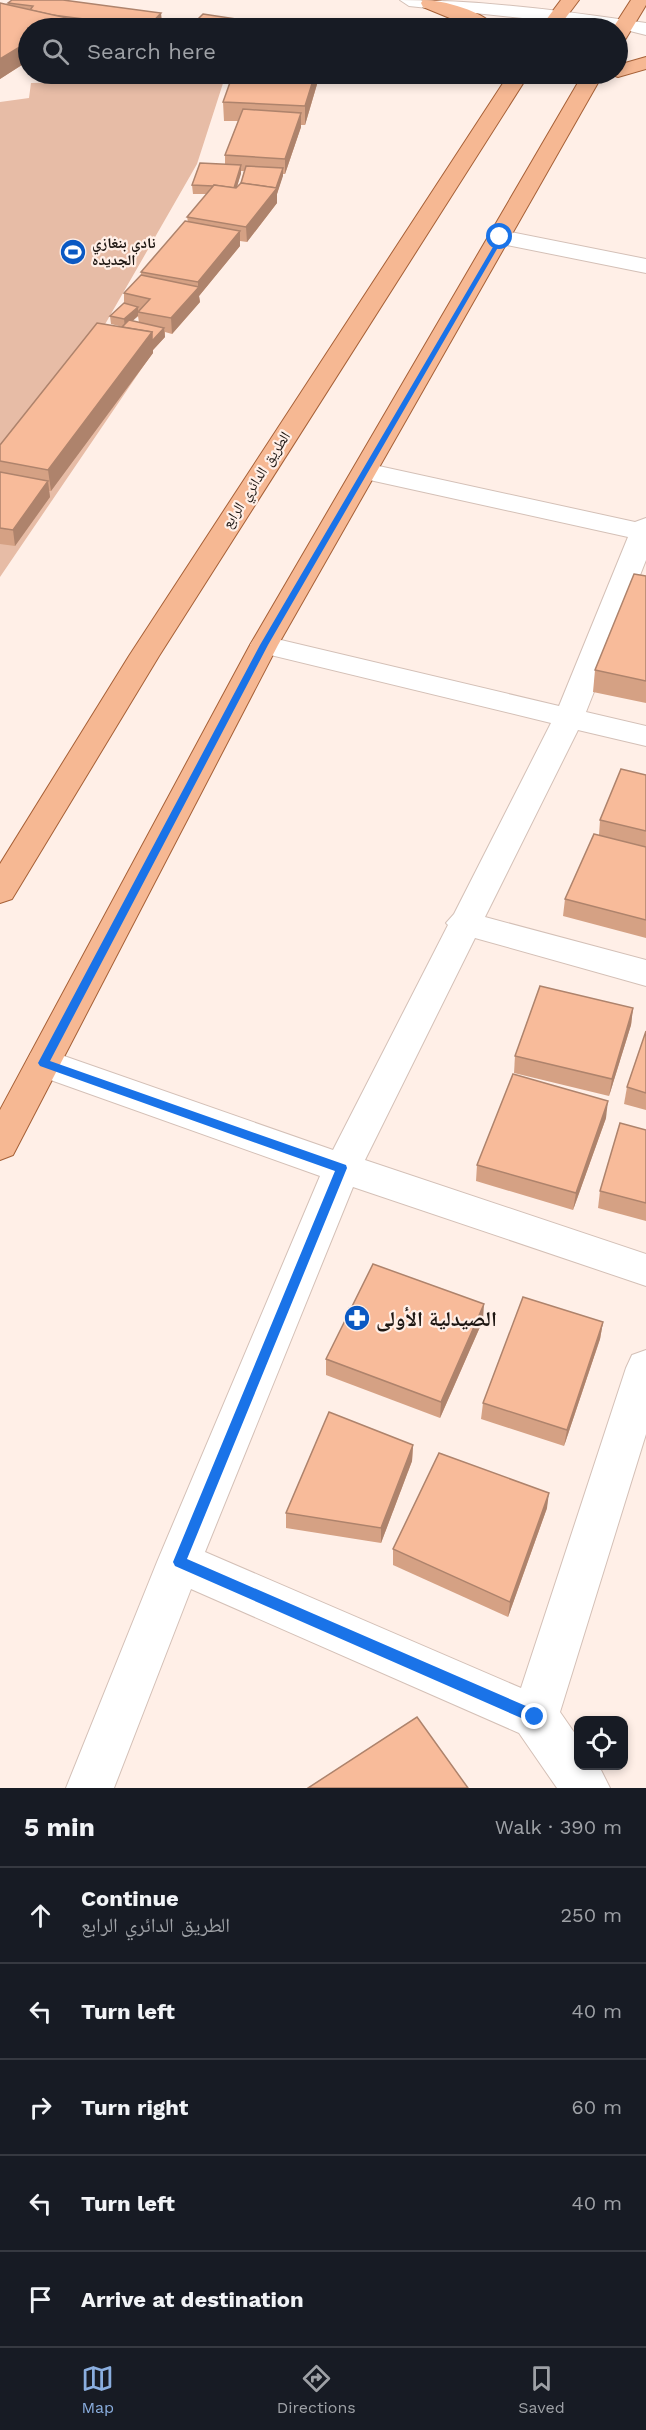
<!DOCTYPE html>
<meta charset="utf-8">
<style>
:root{--surface:#171b24;--page:#242831;--text:#f1f3f6;--muted:#9ea1a6;--line:#363941;--accent:#8aaedf}
body{margin:0;font-family:"Work Sans","Noto Naskh Arabic",sans-serif;background:var(--page);color:var(--text)}
.controls{position:absolute;right:18px;bottom:18px;display:grid;overflow:hidden;border-radius:12px;box-shadow:0 3px 9px #0003}
.controls button{width:54px;height:54px;display:grid;place-items:center;padding:0;border:0;border-bottom:2px solid var(--line);background:var(--surface);color:var(--text);font:30px sans-serif}
.stop{position:absolute;width:18px;height:18px;margin:-14px;border:4px solid #1a73e8;border-radius:50%;background:#fff}
.stop.end{background:#1a73e8;border-color:#fff;box-shadow:0 2px 6px #0008}
.list{margin:0;padding:0;list-style:none}
h2{display:flex;justify-content:space-between;align-items:center;height:78px;margin:0;padding:0 24px;font-size:26px}
h2 small{font-size:20px;font-weight:400;color:var(--muted)}
.list li{display:grid;grid-template-columns:39px 1fr auto;gap:18px;align-items:center;box-sizing:border-box;height:96px;padding:0 24px;border-top:2px solid var(--line)}
.list b{display:block;font-size:22px;white-space:nowrap}
.list p{margin:0;font-size:20px;white-space:nowrap;color:var(--muted)}
.list em{font-size:20px;font-style:normal;color:var(--muted)}
.icon{flex:none;width:33px;height:33px;fill:none;stroke:currentColor;stroke-width:2;stroke-linecap:round;stroke-linejoin:round}
.map{position:relative;flex:none;width:646px;height:1788px;overflow:hidden}
.search{position:absolute;background:var(--surface);box-shadow:0 3px 9px #0003;left:18px;right:18px;top:18px;height:66px;display:flex;align-items:center;gap:15px;box-sizing:border-box;padding:0 21px;border-radius:33px;color:var(--muted);font-size:22px}
.sheet{height:558px;background:var(--surface)}
nav{display:flex;justify-content:space-around;align-items:center;box-sizing:border-box;height:84px;border-top:2px solid var(--line);background:var(--surface);font-size:16px;color:var(--muted)}
nav a{display:grid;justify-items:center;gap:3px}
nav .on{color:var(--accent)}
.map>svg:first-child{display:block}
.green{fill:#e7bca6}
.lines{fill:none;stroke-linecap:round;stroke-linejoin:round}
.minor-casing{stroke:#d4c0b7;stroke-width:2}
.secondary-casing{stroke:#d4c0b7;stroke-width:2}
.primary-casing{stroke:#a66037;stroke-width:2}
.minor{fill:#fff;fill-rule:evenodd}
.secondary{fill:#fff;fill-rule:evenodd}
.primary{fill:#f6b893;fill-rule:evenodd}
.wall{fill:#d5a184;fill-rule:evenodd}
.shaded-wall{fill:#ae836c}
.building{fill:#f8bb9a;stroke:#ae836c;stroke-width:1.5}
.route{fill:#1a73e8}
.labels{text-anchor:middle;dominant-baseline:central;stroke-width:4.5;stroke-linejoin:round;paint-order:stroke}
.far-poi-label{font-size:15px;font-weight:bold;fill:#1d1612;stroke:#ffefe7;text-anchor:start}
.far-street-label{font-size:15px;fill:#1d1612;stroke:#ffefe7}
.near-poi-label{font-size:21px;font-weight:bold;fill:#1d1612;stroke:#ffefe7;text-anchor:start}
</style>
<div class="map">
<svg width="646" height="1788" viewBox="0 0 646 1788">
<rect width="100%" height="100%" fill="#ffefe7"/>
<path class="green" d="M204 74H226L197 164 96 340 153 352 0 577V102L29 98 31 83 149 81Z"/>
<g class="lines">
<g class="minor-casing">
<g id="minor">
<path d="M500 230 646 259V273L492 242 489 237 492 232Z"/>
<path d="M365 463 635 522 646 518V560L586 712 646 726V746L578 730 485 917 646 960V986L475 938 365 1160 646 1254V1286L353 1187 205 1552 521 1688 626 1368 632 1355 646 1350V1434L560 1712 578 1738V1766H599L610 1788H557L519 1733 191 1589 114 1788H66L157 1562 320 1176 31 1073 26 1063 31 1053 44 1049 333 1150 448 925 446 923 454 914 551 723 254 651 250 645 254 639 264 636 559 706 628 537 356 477 352 471 356 465Z"/>
</g>
</g>
<g class="secondary-casing">
<path id="secondary" d="M400 0C482 0 564 11 646 23V35L618 28 409 6Z"/>
</g>
<g class="primary-casing">
<g id="primary">
<path d="M423 0C443 0 484 11 496 28H474L423 7 421 3Z"/>
<path d="M561 0H579L558 28H540Z"/>
<path d="M631 0H646V5L625 40 618 42V28H613Z"/>
<path d="M646 57V69L618 77 610 74H618V65Z"/>
<path d="M509 74H529L159 656 12 899 0 903V864L129 656Z"/>
<path d="M583 74H603L278 645 13 1155 0 1160V1110L250 645Z"/>
</g>
</g>
<use href="#minor" class="minor"/>
<use href="#secondary" class="secondary"/>
<use href="#primary" class="primary"/>
</g>
<g class="wall">
<path d="M0 3 8 5V3L161 13 162 27 160 28H28V61L0 79Z"/>
<path d="M320 74 305 125H301V127L285 174H283L277 194V203L247 242 240 241V246L199 296 200 302 172 334 165 332V337L153 350V353L51 491H49L50 497 15 546 0 544V445L123 327 111 324 110 316 124 303V293L141 276V272L188 222 187 217 207 194H193L192 185 225 164V155L238 121H224L223 102ZM241 171H244L241 183 237 187ZM138 316 139 323 132 321Z"/>
<path d="M646 576V703L593 692 595 670Z"/>
<path d="M646 775V938L563 916 565 899 599 835 600 820Z"/>
<path d="M633 1008 631 1025 609 1096 514 1073 515 1056Z"/>
<path d="M646 1031V1110L624 1104 627 1087Z"/>
<path d="M606 1118 573 1210 476 1181 477 1165Z"/>
<path d="M646 1130V1221L598 1208 600 1191Z"/>
<path d="M483 1320 440 1418 326 1375V1359Z"/>
<path d="M603 1322 600 1339 564 1446 481 1419 483 1403Z"/>
<path d="M413 1445 412 1461 381 1543 286 1528V1513Z"/>
<path d="M547 1508 508 1617 393 1565V1549Z"/>
</g>
<g class="shaded-wall">
<path d="M161 13 162 27 160 28H148V27Z"/>
<path d="M67 18V28H50Z"/>
<path d="M28 42V61L0 79V59Z"/>
<path d="M315 74H320L305 125V106Z"/>
<path d="M301 113V127L285 174V159Z"/>
<path d="M241 165V174L234 196V188Z"/>
<path d="M283 168V176L277 194V203L247 242 246 227Z"/>
<path d="M240 231V246L199 296 200 302 172 334 171 318 198 288V282Z"/>
<path d="M138 307V316L125 328 124 319Z"/>
<path d="M164 328 165 337 153 350V353L51 491 48 470 152 332Z"/>
<path d="M48 481 50 497 15 546 13 530Z"/>
<path d="M633 1008 631 1025 609 1096 612 1079Z"/>
<path d="M608 1101 606 1118 573 1210 576 1193Z"/>
<path d="M484 1304 483 1320 440 1418 441 1402Z"/>
<path d="M603 1322 600 1339 564 1446 567 1430Z"/>
<path d="M413 1445 412 1461 381 1543V1528Z"/>
<path d="M549 1493 547 1508 508 1617 510 1602Z"/>
</g>
<g class="building">
<path d="M12 0H63L161 13 148 27 52 15 30 10 33 6 8 3Z"/>
<path d="M0 3 67 18 50 28H28V42L0 59Z"/>
<path d="M203 14 289 27 291 28H189Z"/>
<path d="M176 21 192 24 187 28H168Z"/>
<path d="M233 74H315L305 106 223 102Z"/>
<path d="M243 109 301 113 285 159 225 155Z"/>
<path d="M200 163 241 165 234 188 214 185 213 186 192 185Z"/>
<path d="M246 166 283 168 276 188 241 183Z"/>
<path d="M241 183 277 188 246 227 187 217 214 185 236 188Z"/>
<path d="M185 221 240 231 198 282 141 272Z"/>
<path d="M141 275 199 287 171 318 138 312 150 299 124 293Z"/>
<path d="M124 303 138 307 124 319 110 316Z"/>
<path d="M129 320 164 328 152 341V332L122 327Z"/>
<path d="M97 323 152 332 48 470 0 461V445Z"/>
<path d="M0 472 48 481 13 530 0 528Z"/>
<path d="M634 574 646 576V681L595 670Z"/>
<path d="M621 769 646 775V831L600 820Z"/>
<path d="M594 834 646 847V920L565 899Z"/>
<path d="M540 986 633 1008 612 1079 515 1056Z"/>
<path d="M646 1031V1093L627 1087Z"/>
<path d="M513 1074 608 1101 576 1193 477 1165Z"/>
<path d="M620 1123 646 1130V1203L600 1191Z"/>
<path d="M373 1264 484 1304 441 1402 326 1359Z"/>
<path d="M523 1297 603 1322 567 1430 483 1403Z"/>
<path d="M329 1412 413 1445 381 1528 286 1513Z"/>
<path d="M439 1453 549 1493 510 1602 393 1549Z"/>
<path d="M417 1717 468 1788H308Z"/>
</g>
<path class="route" d="M500 235 504 237 268 645 50 1061 346 1165 347 1168 187 1559 540 1712V1722L535 1724 175 1566 173 1562 335 1171 40 1066 38 1063 260 645Z"/>
<defs>
<g id="stadium-disc" transform="scale(1.35)"><circle r="9.5" fill="#0b59c3" stroke="#ffefe7"/><path d="M0-5a6.5 5 0 1 0 0 10a6.5 5 0 1 0 0-10ZM-3.5-1.8h7v3.6h-7Z" fill="#fff"/></g>
<g id="pharmacy-disc" transform="scale(1.35)"><circle r="9.5" fill="#0b59c3" stroke="#ffefe7"/><path d="M-2-6h4v4h4v4h-4v4h-4v-4h-4v-4h4Z" fill="#fff"/></g>
</defs>
<g fill-rule="evenodd">
<use href="#stadium-disc" x="73" y="252"/>
<use href="#pharmacy-disc" x="357" y="1318"/>
</g>
<g class="labels">
<g class="far-poi-label">
<text x="92" y="243">نادي بنغازي<tspan x="92" dy="17">الجديده</tspan></text>
</g>
<g class="far-street-label">
<text transform="translate(256 480) rotate(-57)">الطريق الدائري الرابع</text>
</g>
<g class="near-poi-label">
<text x="376" y="1318">الصيدلية الأولى</text>
</g>
</g>
</svg>
<div class="controls">
<button><svg class="icon" aria-label="locate" viewBox="0 0 24 24"><circle cx="12" cy="12" r="6"/><path d="M12 2v4M12 18v4M2 12h4M18 12h4"/></svg></button>
</div>
<div class="stop" style="left:500px;top:237px"></div>
<div class="stop end" style="left:535px;top:1717px"></div>
<div class="search"><svg class="icon" aria-label="search" viewBox="0 0 24 24"><circle cx="10" cy="10" r="6"/><path d="M15 15l6 6"/></svg>Search here</div>
</div>
<section class="sheet">
<h2>5 min<small>Walk · 390 m</small></h2>
<ul class="list">
<li><svg class="icon" aria-label="ahead" viewBox="0 0 24 24"><path d="M12 20V5M6 11l6-6 6 6"/></svg><div><b>Continue</b><p>الطريق الدائري الرابع</p></div><em>250 m</em></li>
<li><svg class="icon" aria-label="left" viewBox="0 0 24 24"><path d="M17 20v-9H6M10 6l-5 5 5 5"/></svg><div><b>Turn left</b></div><em>40 m</em></li>
<li><svg class="icon" aria-label="right" viewBox="0 0 24 24"><path d="M7 20v-9h11M14 6l5 5-5 5"/></svg><div><b>Turn right</b></div><em>60 m</em></li>
<li><svg class="icon" aria-label="left" viewBox="0 0 24 24"><path d="M17 20v-9H6M10 6l-5 5 5 5"/></svg><div><b>Turn left</b></div><em>40 m</em></li>
<li><svg class="icon" aria-label="arrive" viewBox="0 0 24 24"><path d="M6 21V4h12l-3 4 3 4H6"/></svg><div><b>Arrive at destination</b></div></li>
</ul>
</section>
<nav>
<a class="on"><svg class="icon" aria-label="map" viewBox="0 0 24 24"><path d="M3 6l6-2 6 2 6-2v14l-6 2-6-2-6 2zM9 4v14M15 6v14"/></svg>Map</a>
<a><svg class="icon" aria-label="directions" viewBox="0 0 24 24"><path d="M12 3l9 9-9 9-9-9zM9 14v-3h6M13 9l2 2-2 2"/></svg>Directions</a>
<a><svg class="icon" aria-label="saved" viewBox="0 0 24 24"><path d="M7 4h10v16l-5-4-5 4z"/></svg>Saved</a>
</nav>
